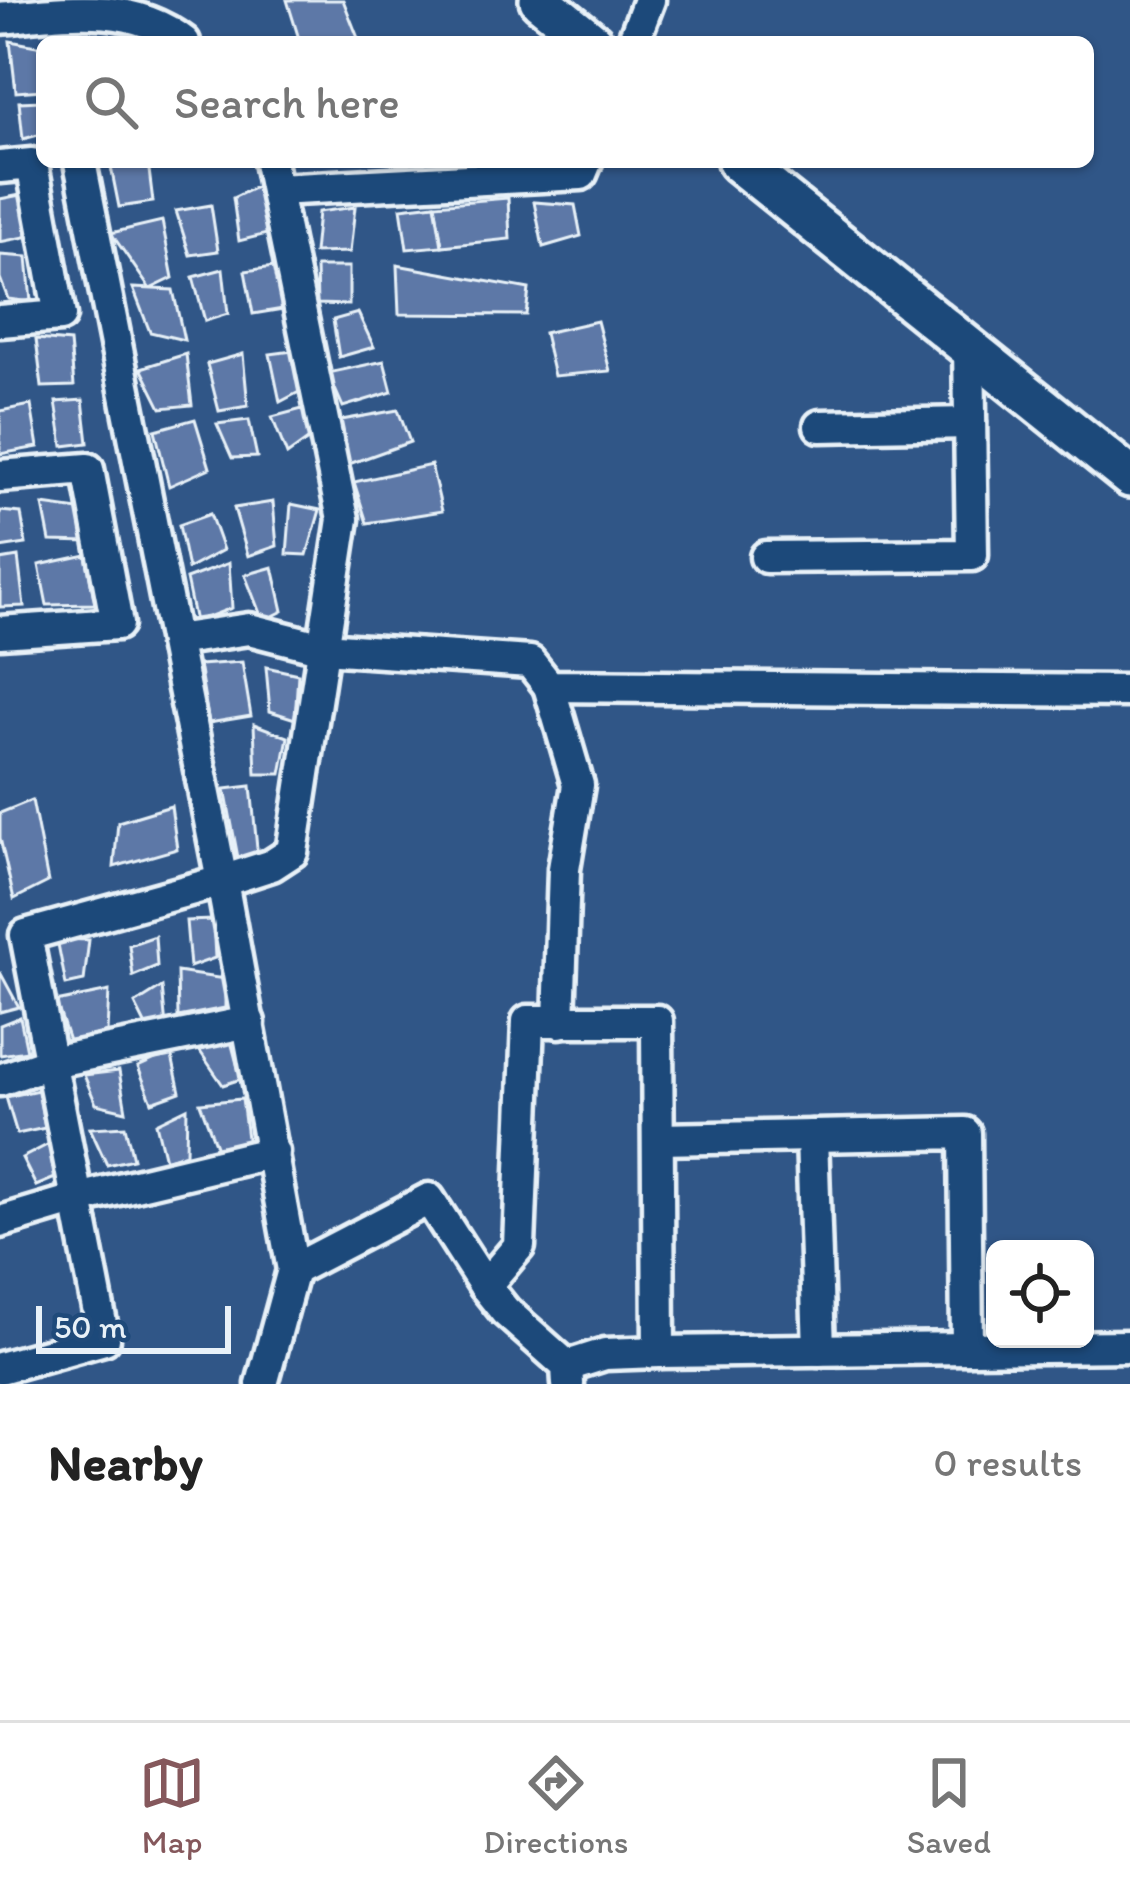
<!DOCTYPE html>
<style>
:root{--surface:#fff;--page:#f6f6f6;--text:#222;--muted:#767676;--line:#e0e0e0;--accent:#85585c}
body{margin:0;font-family:Itim,sans-serif;background:var(--page);color:var(--text)}
.controls{position:absolute;right:36px;bottom:36px;display:grid;overflow:hidden;border-radius:18px;box-shadow:0 3px 9px #0004}
.controls button{width:108px;height:108px;display:grid;place-items:center;padding:0;border:0;border-bottom:3px solid var(--line);background:var(--surface);color:var(--text);font:60px sans-serif}
.scale{position:absolute;left:36px;bottom:30px;width:195px;box-sizing:border-box;padding-left:12px;border:6px solid #e8f1f8;border-top:0;font-size:33px;line-height:42px;white-space:nowrap;color:#e8f1f8;-webkit-text-stroke:9px #1f4a7a;paint-order:stroke}
.list{margin:0;padding:0;list-style:none}
h2{display:flex;justify-content:space-between;align-items:center;height:156px;margin:0;padding:0 48px;font-size:51px}
h2 small{font-size:39px;font-weight:400;color:var(--muted)}
.icon{flex:none;width:66px;height:66px;fill:none;stroke:currentColor;stroke-width:2;stroke-linecap:round;stroke-linejoin:round}
.map{position:relative;flex:none;width:1130px;height:1384px;overflow:hidden}
.search{position:absolute;background:var(--surface);box-shadow:0 3px 9px #0004;left:36px;right:36px;top:36px;height:132px;display:flex;align-items:center;gap:30px;box-sizing:border-box;padding:0 42px;border-radius:18px;color:var(--muted);font-size:45px}
.sheet{height:336px;background:var(--surface)}
nav{display:flex;justify-content:space-around;align-items:center;box-sizing:border-box;height:168px;border-top:3px solid var(--line);background:var(--surface);font-size:33px;color:var(--muted)}
nav a{display:grid;justify-items:center;gap:6px}
nav .on{color:var(--accent)}
.map>svg:first-child{display:block}
.building{fill:#5d78a7;stroke:#e8f1f8;stroke-width:3}
.lines{fill:none;stroke-linecap:round;stroke-linejoin:round}
.minor-casing{stroke:#e8f1f8;stroke-width:39}
.tertiary-casing{stroke:#e8f1f8;stroke-width:48}
.minor{stroke:#1f4a7a;stroke-width:30}
.tertiary{stroke:#1f4a7a;stroke-width:39}
</style>
<div class="map">
<svg width="1130" height="1384" viewBox="0 0 1130 1384">
<rect width="100%" height="100%" fill="#305687"/>
<filter id="ink" filterUnits="userSpaceOnUse"><feTurbulence type="fractalNoise" baseFrequency=".00833" numOctaves="2"/><feDisplacementMap in="SourceGraphic" scale="24" xChannelSelector="R" yChannelSelector="G"/><feConvolveMatrix kernelMatrix="1 2 1 2 8 2 1 2 1" color-interpolation-filters="sRGB"/></filter>
<g filter="url(#ink)">
<g class="building">
<path d="M287 0H343L358 38 347 42H300Z"/>
<path d="M10 41 42 47V90L16 92Z"/>
<path d="M42 101V134L23 139 19 102Z"/>
<path d="M110 162H148L153 202 119 207Z"/>
<path d="M258 186 267 234 239 241 233 198Z"/>
<path d="M25 194 30 236 0 242V199Z"/>
<path d="M508 198 510 239 442 246 435 204Z"/>
<path d="M534 202 575 205 581 236 543 247Z"/>
<path d="M435 204 442 246 407 249 401 208Z"/>
<path d="M211 205 218 251 190 255 176 211Z"/>
<path d="M355 207 350 252 314 253 318 212Z"/>
<path d="M162 221 173 278 150 289 111 233Z"/>
<path d="M0 255 27 257 31 302 8 299 0 278Z"/>
<path d="M397 265 529 289 526 315 399 314Z"/>
<path d="M274 267 283 309 253 314 245 271Z"/>
<path d="M316 267H349V305L317 304Z"/>
<path d="M223 269 228 314 205 321 193 277Z"/>
<path d="M133 288 173 290 184 340 150 332Z"/>
<path d="M358 313 374 347 339 357 333 320Z"/>
<path d="M597 321 610 371 554 376 544 333Z"/>
<path d="M36 339 70 342 74 386 42 387Z"/>
<path d="M293 351 299 392 280 402 270 354Z"/>
<path d="M186 354 192 405 161 408 141 368Z"/>
<path d="M243 354 248 406 219 411 207 364Z"/>
<path d="M384 361 392 392 343 407 328 373Z"/>
<path d="M83 400 88 443 63 446 56 402Z"/>
<path d="M31 405 38 447 0 454V411Z"/>
<path d="M302 409 312 437 287 455 272 417Z"/>
<path d="M398 410 410 442 349 464 336 421Z"/>
<path d="M195 419 210 468 169 486 155 430Z"/>
<path d="M249 420 257 457 232 458 217 424Z"/>
<path d="M431 465 442 511 367 523 354 482Z"/>
<path d="M273 502 277 546 248 556 234 508Z"/>
<path d="M291 504 320 510 307 555 287 554Z"/>
<path d="M43 505 79 510 89 542 50 541Z"/>
<path d="M0 511 21 513 26 544 0 548Z"/>
<path d="M210 514 223 550 188 569 179 525Z"/>
<path d="M86 555 95 604 47 605 39 565Z"/>
<path d="M18 557 24 606 0 607V560Z"/>
<path d="M229 563 232 608 195 622 186 579Z"/>
<path d="M273 567 283 611 263 621 245 575Z"/>
<path d="M242 662 251 716 209 723 199 665Z"/>
<path d="M266 667 298 674 295 719 270 711Z"/>
<path d="M254 724 288 737 281 774H256Z"/>
<path d="M251 786 258 859 239 863 225 789Z"/>
<path d="M32 800 48 882 14 899 0 838V813Z"/>
<path d="M171 806 177 849 114 867 118 822Z"/>
<path d="M213 920 215 958 190 967 186 921Z"/>
<path d="M155 936 157 966 133 976 129 945Z"/>
<path d="M57 939 89 940 84 981 66 985Z"/>
<path d="M0 972 19 1007 0 1012Z"/>
<path d="M177 972 225 979V1008L178 1017Z"/>
<path d="M162 987 166 1027 146 1026 135 1004Z"/>
<path d="M109 991 107 1032 70 1044 56 1002Z"/>
<path d="M20 1017 27 1051 0 1055V1025Z"/>
<path d="M231 1041 241 1079 223 1085 199 1050Z"/>
<path d="M171 1052 180 1092 152 1102 138 1067Z"/>
<path d="M119 1071 126 1111 96 1104 84 1075Z"/>
<path d="M38 1090 45 1128 17 1134 6 1097Z"/>
<path d="M242 1099 248 1146 218 1151 200 1103Z"/>
<path d="M187 1108 186 1153 165 1160 156 1123Z"/>
<path d="M125 1126 133 1159 107 1165 90 1128Z"/>
<path d="M49 1144 55 1178 36 1186 22 1158Z"/>
</g>
<g class="lines">
<g class="minor-casing">
<g id="minor">
<path d="M0 18C65 12 130 0 184 42"/>
<path d="M633 42 649 0"/>
<path d="M80 162 222 881 293 1270 262 1384"/>
<path d="M0 167 32 164 60 316 0 321"/>
<path d="M276 190 581 174 586 162"/>
<path d="M820 426 970 423"/>
<path d="M0 476 88 469 117 624 0 632"/>
<path d="M766 557 972 555 969 345"/>
<path d="M175 640 249 629 323 648 530 662 549 686 1130 691"/>
<path d="M549 686 578 785 564 869 559 1022"/>
<path d="M0 1080 51 1062 249 1022"/>
<path d="M812 1136 819 1350"/>
<path d="M659 1139 965 1133 967 1348"/>
<path d="M0 1222 77 1199 273 1152"/>
<path d="M293 1270 429 1199 485 1286 505 1311 567 1366 568 1384"/>
<path d="M485 1286 519 1246 528 1021H657L659 1352"/>
<path d="M567 1366 605 1354 659 1352 1130 1346"/>
<path d="M0 1368 104 1339 26 935 222 881 272 865 292 852 343 519 270 162"/>
</g>
</g>
<g class="tertiary-casing">
<g id="tertiary">
<path d="M540 0 592 42"/>
<path d="M738 162 1130 477"/>
</g>
</g>
<use href="#minor" class="minor"/>
<use href="#tertiary" class="tertiary"/>
</g>
</g>
</svg>
<div class="controls">
<button><svg class="icon" aria-label="locate" viewBox="0 0 24 24"><circle cx="12" cy="12" r="6"/><path d="M12 2v4M12 18v4M2 12h4M18 12h4"/></svg></button>
</div>
<div class="scale">50 m</div>
<div class="search"><svg class="icon" aria-label="search" viewBox="0 0 24 24"><circle cx="10" cy="10" r="6"/><path d="M15 15l6 6"/></svg>Search here</div>
</div>
<section class="sheet">
<h2>Nearby<small>0 results</small></h2>
<ul class="list">
</ul>
</section>
<nav>
<a class="on"><svg class="icon" aria-label="map" viewBox="0 0 24 24"><path d="M3 6l6-2 6 2 6-2v14l-6 2-6-2-6 2zM9 4v14M15 6v14"/></svg>Map</a>
<a><svg class="icon" aria-label="directions" viewBox="0 0 24 24"><path d="M12 3l9 9-9 9-9-9zM9 14v-3h6M13 9l2 2-2 2"/></svg>Directions</a>
<a><svg class="icon" aria-label="saved" viewBox="0 0 24 24"><path d="M7 4h10v16l-5-4-5 4z"/></svg>Saved</a>
</nav>
